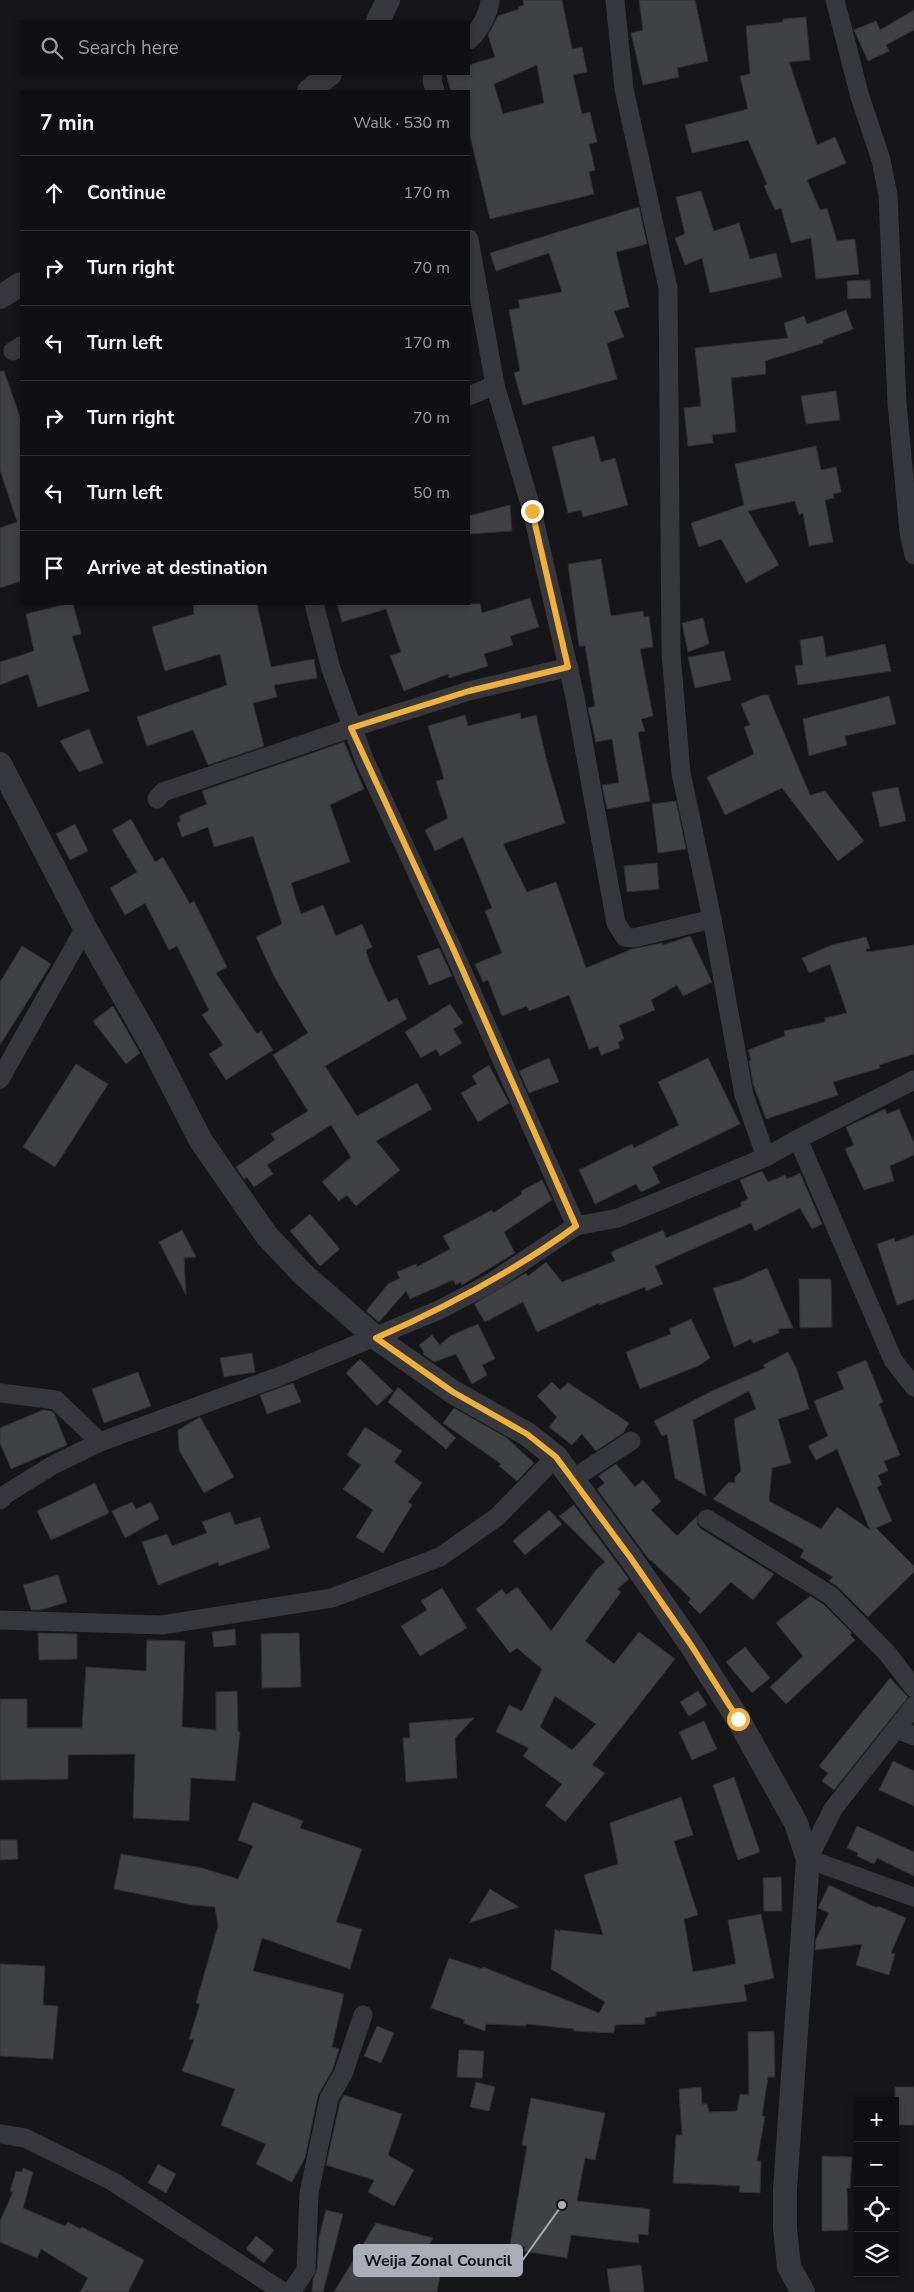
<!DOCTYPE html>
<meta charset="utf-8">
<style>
:root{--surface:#101012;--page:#19191b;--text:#f1f3f6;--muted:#9c9d9f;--line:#303032}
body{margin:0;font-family:"Nunito Sans",sans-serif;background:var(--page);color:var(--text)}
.controls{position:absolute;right:15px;bottom:15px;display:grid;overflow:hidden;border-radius:0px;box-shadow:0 2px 8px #0003}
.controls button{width:45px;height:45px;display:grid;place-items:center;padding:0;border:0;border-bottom:1px solid var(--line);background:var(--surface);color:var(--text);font:25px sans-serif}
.stop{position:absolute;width:15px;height:15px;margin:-11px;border:4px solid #f2b134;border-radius:50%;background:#fff}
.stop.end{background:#f2b134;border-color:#fff;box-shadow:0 1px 5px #0008}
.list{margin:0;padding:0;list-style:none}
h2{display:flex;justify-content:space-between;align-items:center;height:65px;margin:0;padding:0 20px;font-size:21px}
h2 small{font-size:16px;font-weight:400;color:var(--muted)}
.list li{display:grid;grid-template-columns:32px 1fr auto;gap:15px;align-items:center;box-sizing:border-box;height:75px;padding:0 20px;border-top:1px solid var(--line)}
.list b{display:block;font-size:19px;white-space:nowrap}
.list em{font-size:16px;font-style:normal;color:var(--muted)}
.icon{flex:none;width:28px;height:28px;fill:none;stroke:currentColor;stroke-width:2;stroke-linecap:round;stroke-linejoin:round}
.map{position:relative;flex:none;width:914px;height:2292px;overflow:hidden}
.search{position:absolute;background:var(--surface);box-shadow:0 2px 8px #0003;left:20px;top:20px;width:450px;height:55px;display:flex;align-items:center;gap:12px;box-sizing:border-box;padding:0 18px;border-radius:0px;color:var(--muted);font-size:19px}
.panel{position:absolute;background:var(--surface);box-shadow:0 2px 8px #0003;left:20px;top:90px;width:450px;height:515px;border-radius:0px}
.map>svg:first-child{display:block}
.building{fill:#404145;stroke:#303034;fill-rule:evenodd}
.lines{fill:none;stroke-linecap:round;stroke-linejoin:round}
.minor{stroke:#37383d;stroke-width:19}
.tertiary{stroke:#37383d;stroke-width:24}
.route{stroke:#f2b134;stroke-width:6}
.leader{fill:none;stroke:#a8adb8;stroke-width:2}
.callout-dot{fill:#a8adb8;stroke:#111113;stroke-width:2}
.callout{fill:#a8adb8;stroke:#a8adb8;stroke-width:2}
.callout-label{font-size:16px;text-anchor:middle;font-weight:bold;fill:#111}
</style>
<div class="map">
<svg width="914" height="2292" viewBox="0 0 914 2292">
<rect width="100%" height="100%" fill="#161618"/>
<g class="building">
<path d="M523 0H562L572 49 582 47 587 72 573 75 582 114 590 112 597 142 589 144 595 170 589 172 594 194 490 219 469 132V91H451L446 74H469V65L495 57 488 35 498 16 519 9 518 7 524 5ZM537 65 544 103 503 114 494 84Z"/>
<path d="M639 0H695L708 61 677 68 679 77 643 85 631 33 643 30Z"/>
<path d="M914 10V30L886 45 889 51 868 61 854 30 876 21 880 30Z"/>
<path d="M806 17 810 60 789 62 817 145 835 137 846 163 807 180 820 210 827 208 837 241 855 239 859 274 816 279 811 238 791 243 781 208 775 210 764 186 767 184 748 140 692 153 685 125 748 109 740 76 750 74 746 26 783 22V19Z"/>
<path d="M701 191 714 231 739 223 750 259 776 253 782 277 710 293 702 258 685 265 675 238 685 234 676 197Z"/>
<path d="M639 207 647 244 616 252 629 307 614 311 624 337 607 343 617 379 523 405 514 373 520 371 509 310 520 308 518 300 562 292 549 253 496 271 490 253Z"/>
<path d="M870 280 871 298 848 299 847 281Z"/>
<path d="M846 310 853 329 823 340V343L765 361 766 374 731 378 736 432 712 435 713 443 688 446 684 408 701 406 695 348 788 338 784 323 804 316 807 324Z"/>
<path d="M0 371H4L21 420V581L0 588V528L17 522 0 470Z"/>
<path d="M836 391 840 420 806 424 801 396Z"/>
<path d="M594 436 601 462 615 458 628 505 583 517 581 510 568 513 552 447Z"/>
<path d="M816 446 821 470 836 467 841 492 833 494 834 498 825 500 833 542 809 546 803 513 799 515 795 501 748 511 779 565 746 583 721 539 699 547 691 523 744 505 735 464Z"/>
<path d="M510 505 512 531 469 534V516Z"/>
<path d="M601 559 611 616 643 611 644 617 649 616 653 647 640 649 653 716 641 719 645 731 638 732 650 801 607 809 602 785 619 783 612 739 596 742 588 708 595 706 585 646H579L568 564Z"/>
<path d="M530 598 539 627 510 636 513 645 484 654 488 666 449 678 448 674 404 691 390 656 401 652 386 609 342 622 337 604H480L482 613Z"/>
<path d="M66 604H73L81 634 72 636 89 691 38 707 28 674 0 685V662L34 651 26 614Z"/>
<path d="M193 604H257L271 667 314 659 317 678 274 685 277 697 253 703 264 746 208 765 193 730 147 746 137 717 227 685 220 654 165 671 152 627 194 614Z"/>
<path d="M703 618 709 644 688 652 682 623Z"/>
<path d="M823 636 826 657 885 644 891 671 798 685 795 666 803 665 800 640Z"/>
<path d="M724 651 731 680 695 688 688 657Z"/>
<path d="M762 695H768L810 795 825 791 864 841 838 861 782 788 725 815 707 777 754 754 744 727 750 725 741 704Z"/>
<path d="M889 696 896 724 845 736 847 745 809 756 803 719Z"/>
<path d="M520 713 521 719 536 715 546 758 565 823 503 844 527 892 556 882 586 968 632 949 662 943 663 945 690 936 712 982 683 996 677 985 651 1000 655 1010 619 1025 624 1039 618 1042 620 1048 601 1055 598 1046 589 1049 569 995 529 1011 527 1006 502 1016 488 980 483 982 475 964 502 953 485 911 492 908 463 837 435 851 425 830 448 818 436 781 444 779 428 726 465 715 468 726Z"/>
<path d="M89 729 103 763 79 772 60 741Z"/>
<path d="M344 742 364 789 330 805 350 862 291 883 301 914 323 905 336 936 362 924 372 947 366 950 369 961 388 1002 397 998 407 1019 325 1066 357 1116 417 1083 432 1109 376 1141 400 1170 356 1206 347 1195 339 1201 322 1182 351 1157 331 1125 267 1165 273 1174 254 1187 247 1177 244 1179 236 1167 275 1140 271 1134 308 1111 273 1055 308 1033 275 978 256 937 282 924 253 836 214 847 208 827 182 837 177 823 181 821 179 816 207 804 202 791Z"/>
<path d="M898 787 906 821 880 827 872 792Z"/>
<path d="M676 801 686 849 658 853 652 804Z"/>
<path d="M131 819 155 862 163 857 190 904 194 901 227 967 216 973 257 1034 261 1031 273 1050 226 1080 209 1054 223 1045 202 1015 209 1010 177 946 169 950 145 903 125 915 110 888 137 872 112 830Z"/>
<path d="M75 824 88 851 70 860 56 834Z"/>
<path d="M657 863 659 889 627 892 624 866Z"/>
<path d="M866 937 870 948 866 949 867 952 914 945V1054L879 1065 880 1068 833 1082 838 1095 766 1119 753 1084 749 1061 751 1060 748 1050 785 1036 784 1031 825 1022V1018L847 1013 830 964 809 973 802 958 832 945Z"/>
<path d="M22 946 51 964 0 1045V982Z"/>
<path d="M439 948 452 976 429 985 417 956Z"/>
<path d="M450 1004 463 1023 453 1029 462 1043 440 1056 436 1049 421 1058 405 1032Z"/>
<path d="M113 1006 140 1053 126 1064 93 1021Z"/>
<path d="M549 1058 559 1082 529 1093 519 1071Z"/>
<path d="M708 1058 740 1124 652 1167 660 1183 641 1192 636 1184 595 1204 579 1170 632 1144 634 1148 679 1125 658 1082Z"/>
<path d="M76 1064 108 1084 55 1167 23 1147Z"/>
<path d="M489 1065 509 1103 478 1122 461 1093 477 1084 472 1076Z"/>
<path d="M885 1109 887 1114 899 1109 914 1143V1155L890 1166 894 1181 864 1190 845 1149 854 1145 846 1127Z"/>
<path d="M762 1171 768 1182 785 1175 787 1179 800 1173 822 1224 812 1229 800 1208 755 1231 751 1223 655 1266 663 1284 646 1291 645 1287 599 1305V1303L537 1332 523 1302 485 1322 474 1304 526 1273 528 1276 546 1262 562 1282 615 1261 611 1252 663 1230 666 1238 742 1206 740 1203 748 1199 740 1180Z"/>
<path d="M542 1180 552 1200 504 1232 515 1253 462 1285 461 1282 456 1285 453 1280 410 1299 406 1291 379 1322 366 1311 388 1284 400 1278 397 1272 416 1264 417 1267 450 1249 443 1236 492 1210 493 1213 522 1194 521 1191Z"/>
<path d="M310 1214 340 1249 320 1266 290 1231Z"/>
<path d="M182 1230 196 1257 184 1258 186 1295 159 1242Z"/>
<path d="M914 1235V1299L897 1305 877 1244 894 1238 895 1242Z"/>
<path d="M767 1268 793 1328 778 1329 779 1333 753 1343 751 1339 734 1347 713 1288 738 1281Z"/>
<path d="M799 1279H831L832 1327 800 1328Z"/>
<path d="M691 1319 710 1358 698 1366 640 1389 626 1352 671 1334 669 1329Z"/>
<path d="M478 1324 495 1359 482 1365 487 1375 472 1384 456 1354 434 1362 423 1354 424 1352 419 1345 432 1335 440 1345 450 1336Z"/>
<path d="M788 1352 797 1370 809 1409 778 1419 791 1463 772 1468 769 1501 821 1529 837 1507 870 1530 837 1449 816 1460 808 1446 828 1436 814 1401 844 1389 837 1372 866 1360 883 1402 879 1404 900 1455 884 1461 888 1471 878 1475 882 1485 877 1487 892 1521 876 1528 914 1566V1572L868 1617 838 1587 829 1581 833 1577 800 1557 804 1550 713 1499 729 1482 735 1483V1477L741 1471 734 1419 756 1409 749 1391 693 1420 706 1496 675 1478 667 1434 662 1436 654 1421 712 1391 765 1368 763 1365Z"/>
<path d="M252 1353 255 1372 224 1377 220 1358Z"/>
<path d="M360 1359 393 1391 377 1406 346 1373Z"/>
<path d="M138 1372 151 1406 104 1423 92 1389Z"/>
<path d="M552 1382 560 1390 568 1383 629 1423 623 1433 596 1451 582 1434 572 1445 549 1427 557 1417 537 1396Z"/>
<path d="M293 1383 301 1402 267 1414 260 1395Z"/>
<path d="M398 1387 456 1438 446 1449 388 1402Z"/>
<path d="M454 1408 507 1438 534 1463 517 1481 499 1466 501 1464 443 1423Z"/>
<path d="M43 1410 51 1411 54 1413 67 1445 11 1469 0 1443V1428Z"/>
<path d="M200 1417 234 1477 204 1493 179 1450 178 1430Z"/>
<path d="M365 1427 402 1451 394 1462 422 1483 408 1502 412 1505 383 1553 356 1537 373 1510 343 1489 361 1465 347 1455Z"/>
<path d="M616 1464 635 1487 643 1480 661 1501 651 1510 677 1536 697 1516V1524L701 1529 774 1574 753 1600 731 1582 700 1614 688 1602 691 1599 651 1560 650 1561 597 1489 605 1483 598 1476Z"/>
<path d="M95 1483 109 1513 51 1540 37 1511Z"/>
<path d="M132 1502 136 1509 151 1502 159 1519 125 1538 112 1511Z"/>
<path d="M574 1505 629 1579 617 1589 621 1592 585 1641 614 1664 639 1632 675 1659 592 1765 605 1773 565 1822 545 1805 562 1784 523 1756 529 1748 496 1732 509 1705 522 1711 542 1669 517 1648 510 1653 476 1609 502 1589 506 1595 517 1587 551 1631 596 1570 605 1562 559 1516ZM555 1696 596 1724 572 1750 540 1727Z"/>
<path d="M549 1510 562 1524 525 1555 513 1541Z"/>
<path d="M230 1512 235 1525 260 1517 270 1548 219 1566 218 1562 158 1585 142 1542 167 1534 172 1546 207 1533 202 1522Z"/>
<path d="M58 1575 67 1602 41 1610H31L23 1585Z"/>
<path d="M442 1588 467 1628 420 1656 401 1626 427 1610 421 1601Z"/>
<path d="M810 1596 823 1604 852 1633 850 1635 855 1640 786 1704 770 1687 803 1656 776 1623Z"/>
<path d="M235 1629 236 1645 214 1647 212 1632Z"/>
<path d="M38 1633 77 1634V1659L39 1660Z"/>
<path d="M299 1633 301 1687 262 1688 261 1634Z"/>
<path d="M147 1640 185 1641 182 1727 216 1730V1692L237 1691 238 1732H240L235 1781 191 1778 189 1821 133 1818 135 1754 68 1755V1779L0 1780V1699H27V1728H82L86 1667 146 1671Z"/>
<path d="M745 1647 770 1678 752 1693 726 1662Z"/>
<path d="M890 1678 908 1697 834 1790 822 1781 828 1773 819 1766Z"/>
<path d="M698 1691 707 1705 689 1716 680 1702Z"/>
<path d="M474 1718 455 1738 457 1778 406 1782 403 1738H410L409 1723Z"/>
<path d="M704 1721 717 1749 692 1760 679 1732Z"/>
<path d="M893 1761 914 1771V1806L879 1790Z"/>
<path d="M734 1777 760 1852 738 1860 713 1785Z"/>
<path d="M681 1797 693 1835 674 1841 698 1915 684 1919 693 1972 736 1964 728 1920 761 1914 774 1978 744 1985 747 2001 656 2012V2016L645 2018V2024L615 2025 614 2033 574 2031V2029L526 2024V2026L486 2024 485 2031 463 2023 465 2020 431 2008 449 1958 482 1969 483 1967 599 2013 605 2002 551 1969 555 1929 560 1932V1930L603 1935 584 1875 618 1864 610 1823Z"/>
<path d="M253 1802 303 1821 300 1828 362 1849 336 1922 362 1929 350 1969 262 1938 253 1971 344 1994 332 2047 339 2049 333 2069 318 2095 305 2158 292 2182 256 2164 266 2144 221 2125 235 2089 182 2071 194 2040 189 2039 200 2004 196 2003 218 1926 215 1907 193 1905 114 1889 121 1854 202 1868 238 1879 253 1846 238 1840Z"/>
<path d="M857 1826 914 1852V1876L877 1858 874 1864 857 1856 858 1853 847 1848Z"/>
<path d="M0 1840H17L18 1859 0 1860Z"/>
<path d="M781 1877 782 1911H764L763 1878Z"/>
<path d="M829 1885 877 1908 878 1906 906 1918 891 1953 895 1954 889 1975 856 1965 862 1944 815 1950 816 1939 829 1913 818 1908Z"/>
<path d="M490 1889 519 1907 469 1923Z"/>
<path d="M0 1964 45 1966 43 2005 58 2006 53 2059 0 2056Z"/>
<path d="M377 2026 394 2033 381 2063 364 2056Z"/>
<path d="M774 2031 775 2077H768L762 2116H765L757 2161H761L760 2193 739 2192 740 2186 673 2183 676 2135H682L679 2089 701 2087 702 2104H707L709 2112 737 2111 740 2094 749 2095 748 2032Z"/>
<path d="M459 2050 484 2051 482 2078 457 2077Z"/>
<path d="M476 2082 495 2087 489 2111 470 2107Z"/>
<rect x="895" y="2087" width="19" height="38"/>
<path d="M344 2095 402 2114 388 2155 414 2170 394 2206 368 2192 374 2180 326 2165 340 2102Z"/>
<path d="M531 2098 605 2113 595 2160 585 2158 577 2201 650 2209 648 2235 638 2234 639 2243 571 2235 567 2258 524 2251 525 2247 510 2244 527 2146 522 2145Z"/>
<path d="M822 2156 852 2157 850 2188H847L848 2230 822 2231Z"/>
<path d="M158 2164 176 2174 166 2193 148 2183Z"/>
<path d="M23 2168 33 2172 23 2208 65 2226 68 2222 80 2229 82 2227 144 2260 128 2292H80L88 2278 41 2249 37 2258 0 2242V2221L13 2192 10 2191 16 2171 22 2172Z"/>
<path d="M326 2210 343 2214 323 2292H312L313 2279 317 2270 319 2237Z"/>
<path d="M376 2223 433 2238 413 2271 440 2276 437 2292H334Z"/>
<path d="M256 2236 274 2250 264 2263 246 2249Z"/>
<path d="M641 2265 644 2292H610L607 2269Z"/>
</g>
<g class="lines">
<g class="minor">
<path d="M615 0 624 89 668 288 671 653 681 773 712 919 744 1095 766 1157"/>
<path d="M835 0 860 97 881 160 888 195 897 403 909 532 914 555"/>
<path d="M469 40C479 32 489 13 490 0"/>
<path d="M433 74 432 80 435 91"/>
<path d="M469 239 495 385 532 511 575 697 616 923 625 937 634 938 712 919"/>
<path d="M13 351 21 346"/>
<path d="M469 396 495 385"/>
<path d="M314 604 331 669 364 759 451 946 576 1226"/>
<path d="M157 799 163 792 351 728 469 691 569 667"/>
<path d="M0 1079 85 928"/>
<path d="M798 1139 893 1360 914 1387"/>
<path d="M0 1393 56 1400 100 1442"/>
<path d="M571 1480 631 1441"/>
<path d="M0 1500 6 1494 53 1465 100 1442 283 1375 439 1310 489 1284 576 1226 618 1218 766 1157 798 1139 914 1080"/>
<path d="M707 1519 830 1595 887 1653 914 1688"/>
<path d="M0 1620 162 1625 332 1598 440 1557 497 1517 556 1457"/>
<path d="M914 1706 833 1809 808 1859 914 1897"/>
<path d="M896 1729 914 1736"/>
<path d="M0 2134 25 2138 112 2181 283 2292"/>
<path d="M291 2292 306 2270 309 2193 329 2098 343 2074 363 2015"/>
</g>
<g class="tertiary">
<path d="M378 21 388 0"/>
<path d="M309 91 330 74"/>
<path d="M0 297 21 284"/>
<path d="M0 764 85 928 151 1044 201 1141 267 1236 304 1275 376 1338 453 1392 527 1434 556 1457 630 1557 691 1645 738 1719 796 1823 808 1859 785 2190V2228L789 2267 803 2292"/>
</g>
</g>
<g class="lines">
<path class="route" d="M532 511 568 667 469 691 351 728 452 946 576 1226C513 1272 447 1307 376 1338L453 1392 527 1434 556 1457 630 1557 691 1645 738 1719"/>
</g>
<path class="leader" d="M562 2205L522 2261"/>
<circle class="callout-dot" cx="562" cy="2205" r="5"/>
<rect class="callout" x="354" y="2245" width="168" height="31" rx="5"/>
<g class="callout-label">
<text x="438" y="2266">Weija Zonal Council</text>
</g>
</svg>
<div class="controls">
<button>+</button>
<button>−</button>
<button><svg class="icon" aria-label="locate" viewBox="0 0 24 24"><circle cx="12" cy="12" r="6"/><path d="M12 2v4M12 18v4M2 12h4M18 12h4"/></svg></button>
<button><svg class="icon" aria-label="layers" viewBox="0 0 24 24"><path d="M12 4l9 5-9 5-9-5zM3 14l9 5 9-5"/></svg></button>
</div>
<div class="stop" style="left:738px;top:1719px"></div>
<div class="stop end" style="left:532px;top:511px"></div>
<div class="search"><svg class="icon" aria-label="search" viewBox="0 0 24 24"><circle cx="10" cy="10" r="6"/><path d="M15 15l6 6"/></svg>Search here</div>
<section class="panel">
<h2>7 min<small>Walk · 530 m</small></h2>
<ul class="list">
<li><svg class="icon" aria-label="ahead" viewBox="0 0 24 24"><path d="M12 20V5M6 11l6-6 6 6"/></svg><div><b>Continue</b></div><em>170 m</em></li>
<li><svg class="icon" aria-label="right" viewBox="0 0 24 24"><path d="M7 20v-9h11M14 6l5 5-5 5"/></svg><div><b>Turn right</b></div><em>70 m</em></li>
<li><svg class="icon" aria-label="left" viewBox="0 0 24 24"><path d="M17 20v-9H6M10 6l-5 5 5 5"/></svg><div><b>Turn left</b></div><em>170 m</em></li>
<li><svg class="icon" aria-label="right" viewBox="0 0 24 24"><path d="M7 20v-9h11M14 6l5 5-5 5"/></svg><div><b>Turn right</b></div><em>70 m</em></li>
<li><svg class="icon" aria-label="left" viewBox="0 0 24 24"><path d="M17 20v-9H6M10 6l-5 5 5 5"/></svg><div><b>Turn left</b></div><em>50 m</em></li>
<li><svg class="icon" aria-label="arrive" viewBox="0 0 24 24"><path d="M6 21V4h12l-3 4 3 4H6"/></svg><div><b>Arrive at destination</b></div></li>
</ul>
</section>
</div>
